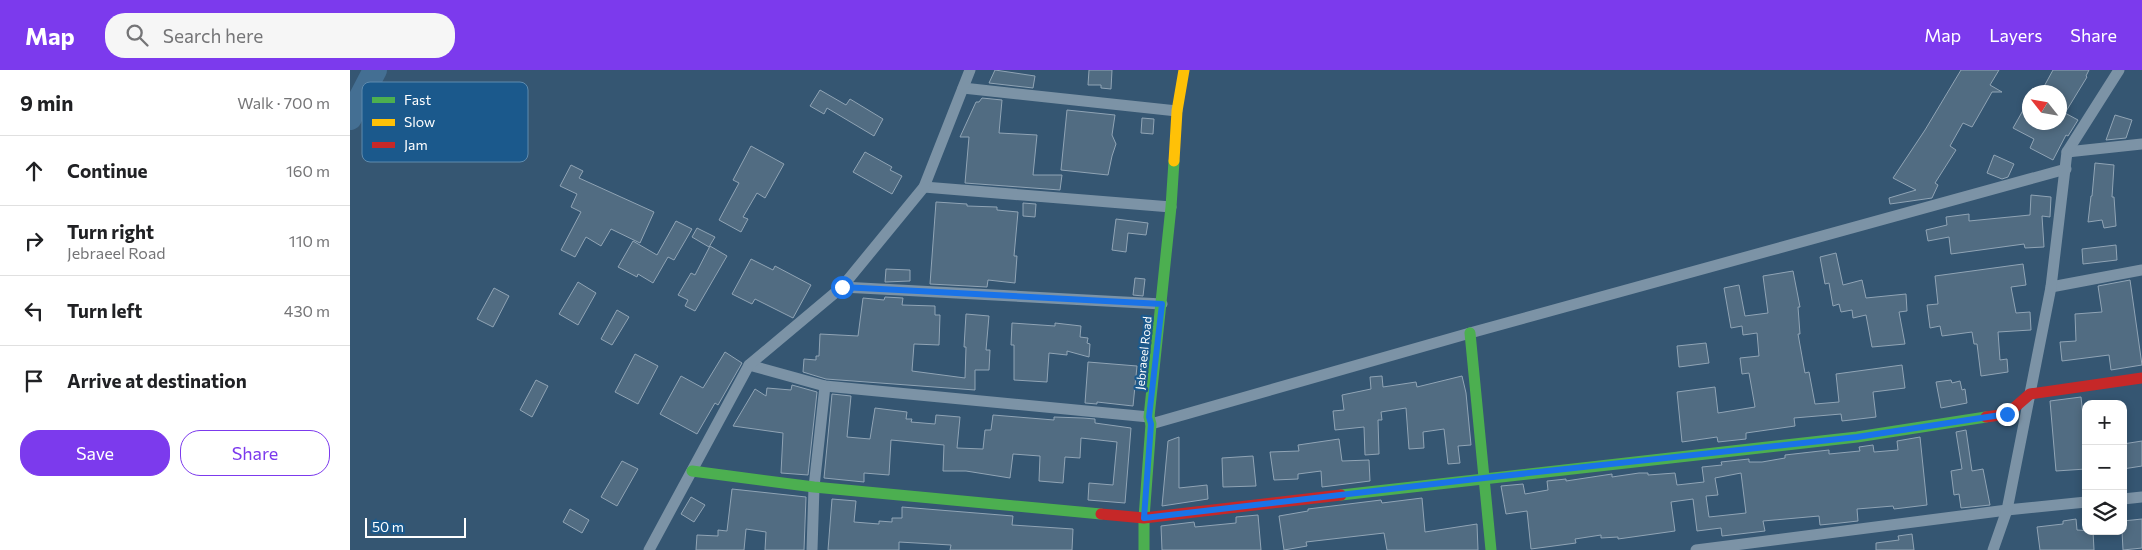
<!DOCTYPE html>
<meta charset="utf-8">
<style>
:root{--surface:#fff;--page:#f6f6f6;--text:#202124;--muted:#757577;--line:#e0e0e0;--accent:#7c3aed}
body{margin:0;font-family:Commissioner,sans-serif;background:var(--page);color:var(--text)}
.controls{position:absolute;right:15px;bottom:15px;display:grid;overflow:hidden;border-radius:10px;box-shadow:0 2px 8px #0003}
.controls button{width:45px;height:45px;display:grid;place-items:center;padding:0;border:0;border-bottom:1px solid var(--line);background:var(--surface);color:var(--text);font:25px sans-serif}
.compass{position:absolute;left:1672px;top:15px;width:45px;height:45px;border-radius:50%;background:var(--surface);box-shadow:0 2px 8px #0003;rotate:301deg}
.scale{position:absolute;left:15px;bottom:12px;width:101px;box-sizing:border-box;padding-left:5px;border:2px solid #fff;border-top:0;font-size:14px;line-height:18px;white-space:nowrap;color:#fff;-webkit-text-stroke:4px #1b598c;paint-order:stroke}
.stop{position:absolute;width:15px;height:15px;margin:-11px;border:4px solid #1a73e8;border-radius:50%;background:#fff}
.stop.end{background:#1a73e8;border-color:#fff;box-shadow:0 1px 5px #0008}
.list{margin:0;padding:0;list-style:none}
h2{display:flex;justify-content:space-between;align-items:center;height:65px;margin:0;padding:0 20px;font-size:21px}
h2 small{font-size:16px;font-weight:400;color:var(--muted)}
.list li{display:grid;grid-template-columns:32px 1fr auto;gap:15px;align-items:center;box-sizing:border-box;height:70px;padding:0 20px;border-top:1px solid var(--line)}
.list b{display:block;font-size:19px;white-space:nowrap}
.list p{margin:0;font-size:16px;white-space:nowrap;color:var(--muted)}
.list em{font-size:16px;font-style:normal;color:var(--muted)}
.actions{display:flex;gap:10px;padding:15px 20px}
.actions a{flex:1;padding:11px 0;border:1px solid var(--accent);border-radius:20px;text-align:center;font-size:18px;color:var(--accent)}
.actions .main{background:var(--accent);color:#fff}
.icon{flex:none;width:28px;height:28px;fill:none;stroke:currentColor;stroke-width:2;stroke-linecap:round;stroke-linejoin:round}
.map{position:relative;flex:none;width:1792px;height:480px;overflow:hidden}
header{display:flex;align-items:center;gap:30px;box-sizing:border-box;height:70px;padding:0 25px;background:var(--accent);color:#fff}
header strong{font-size:24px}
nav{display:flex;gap:28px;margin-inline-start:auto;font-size:18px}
.search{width:350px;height:45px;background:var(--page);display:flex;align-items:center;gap:12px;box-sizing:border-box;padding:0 18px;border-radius:20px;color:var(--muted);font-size:19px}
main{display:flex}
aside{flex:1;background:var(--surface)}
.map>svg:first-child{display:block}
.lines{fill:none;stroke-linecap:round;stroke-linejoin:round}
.river{stroke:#446f93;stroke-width:24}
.building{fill:#516c82;stroke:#90a4b5;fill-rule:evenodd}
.street{stroke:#7c93a6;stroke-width:11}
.fast{stroke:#4caf50;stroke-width:11}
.slow{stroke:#ffc107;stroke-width:11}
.jam{stroke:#c62828;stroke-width:11}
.route{stroke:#1a73e8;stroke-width:6}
.labels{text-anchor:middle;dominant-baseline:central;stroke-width:4.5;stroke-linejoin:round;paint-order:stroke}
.street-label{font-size:12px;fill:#fff;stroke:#1b598c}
.key{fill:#1b598c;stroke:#5f8bae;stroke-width:1}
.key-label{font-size:14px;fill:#fff}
</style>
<header>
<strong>Map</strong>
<div class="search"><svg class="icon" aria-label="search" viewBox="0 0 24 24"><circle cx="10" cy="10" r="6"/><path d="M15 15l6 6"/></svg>Search here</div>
<nav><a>Map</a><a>Layers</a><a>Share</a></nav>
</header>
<main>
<aside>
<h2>9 min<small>Walk · 700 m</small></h2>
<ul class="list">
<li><svg class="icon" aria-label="ahead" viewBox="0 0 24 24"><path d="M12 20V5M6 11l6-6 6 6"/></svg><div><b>Continue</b></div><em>160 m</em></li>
<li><svg class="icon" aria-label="right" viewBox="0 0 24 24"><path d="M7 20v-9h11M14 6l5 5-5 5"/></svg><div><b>Turn right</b><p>Jebraeel Road</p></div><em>110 m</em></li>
<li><svg class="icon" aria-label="left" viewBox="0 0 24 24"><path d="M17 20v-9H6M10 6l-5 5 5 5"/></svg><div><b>Turn left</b></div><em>430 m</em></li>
<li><svg class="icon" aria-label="arrive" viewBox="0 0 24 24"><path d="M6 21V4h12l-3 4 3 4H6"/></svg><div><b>Arrive at destination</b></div></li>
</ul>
<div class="actions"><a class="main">Save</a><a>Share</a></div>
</aside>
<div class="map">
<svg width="1792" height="480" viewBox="0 0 1792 480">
<rect width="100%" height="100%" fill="#355672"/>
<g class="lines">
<path class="river" d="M0 48 25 0"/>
</g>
<g class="building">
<path d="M645 0 685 6 683 18 639 13Z"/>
<path d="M739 0H762L761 19 751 18V15H738Z"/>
<path d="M1611 0H1649L1640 15 1652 22H1642L1622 57 1613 53 1600 76 1606 80 1585 113 1588 115 1582 128 1540 134 1539 128 1566 120 1543 108 1575 60Z"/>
<path d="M1703 0H1739L1736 6 1737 7 1715 43 1728 50 1718 66 1716 65 1703 90 1680 78 1684 69 1663 58 1680 28V52H1710V22H1691Z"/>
<path d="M470 20 496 35 500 29 533 49 524 66 477 38 474 44 460 36Z"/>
<path d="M632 28 652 30 649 63 687 65 683 105H712L710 120 615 113 619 67H610L626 32H629Z"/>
<path d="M717 40 765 45 762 65 766 74 762 86 758 105 711 100Z"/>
<path d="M1765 45 1782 50 1776 68 1756 70Z"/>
<path d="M792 48 804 49 803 64 791 63Z"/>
<path d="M401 76 434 94 415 128 407 123 393 147 398 149 391 162 369 150 389 113 383 110Z"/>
<path d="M515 82 542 97 540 100 552 106 542 124 503 102Z"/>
<path d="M1644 85 1664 94 1658 107 1652 109 1637 103Z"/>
<path d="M1745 93 1764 95 1762 127H1764L1766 156 1754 158 1752 150 1738 152 1741 126H1742Z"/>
<path d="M221 95 233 101 229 108 304 142 290 173 261 159 251 176 236 167 225 187 211 180 231 142 221 137 227 124 210 116Z"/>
<path d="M1681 125 1701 127 1700 147 1692 146 1694 177 1675 178 1674 174 1601 184 1599 167 1578 171 1576 160 1597 155 1596 147 1619 144V151L1680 145Z"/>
<path d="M586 132 617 134V136L647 137V140L668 142 664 186H667L665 213 638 210 637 217 580 214Z"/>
<path d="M673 133 686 134 685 147 673 146Z"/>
<path d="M766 149 798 153 796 165 778 163 776 182 762 180Z"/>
<path d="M326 151 342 159 324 190 318 187 303 213 288 204 287 207 268 197 283 171 307 185Z"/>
<path d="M347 158 365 167 359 177 342 167Z"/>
<path d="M1766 175 1767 190 1733 194 1732 179Z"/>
<path d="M360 176 377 186 345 241 335 236 338 230 328 225 341 203 345 205Z"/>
<path d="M1486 183 1493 215 1512 210 1516 228 1556 224 1557 241 1549 242 1555 274 1522 277 1516 245 1503 248 1502 240 1491 242 1489 234 1483 236 1479 213 1475 214 1470 187Z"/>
<path d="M401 189 423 200 425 196 461 215 443 248 405 229 402 234 382 224Z"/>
<path d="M1673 194 1676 215 1661 217 1666 243 1680 242 1681 260 1648 262 1650 290 1657 289 1658 302 1631 306 1627 274H1624L1622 262 1592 266 1590 256 1580 258 1577 235 1588 234 1585 206Z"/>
<path d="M536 199 560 200V211L535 212Z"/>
<path d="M1443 201 1450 237H1448L1450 264H1448L1455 303 1459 302 1465 334 1489 332 1486 304 1552 295 1555 318 1523 322 1526 347 1492 351 1491 344 1444 348 1445 356 1396 363V369L1368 372 1367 367 1332 372 1327 322 1365 317 1368 343 1405 337 1399 303 1392 304 1390 288 1409 286 1407 263 1393 265 1392 256 1381 258 1374 218 1389 215 1395 246 1418 243 1413 206Z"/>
<path d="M785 208 795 209 793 226 783 225Z"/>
<path d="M1780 210 1792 295 1761 300 1759 285 1712 291 1710 272 1726 271 1725 244 1752 242 1748 216Z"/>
<path d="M228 212 246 223 228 255 209 244Z"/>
<path d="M144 218 159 226 143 257 127 249Z"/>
<path d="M535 227 553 228 552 235 585 236V245H590L589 275 564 274 562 301 615 308 616 277H614L616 244 639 246 636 280H640L639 300H625V320L476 309 453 302 454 289 466 290V286H469L470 264 508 266 513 228 534 230Z"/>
<path d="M267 240 279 247 262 275 251 269Z"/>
<path d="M662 253 705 256V253L731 256 730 267 738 268 737 273 740 274 739 287 717 281V285L699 283 697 312 664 310V275H661Z"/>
<path d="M1356 273 1359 293 1329 297 1327 276Z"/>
<path d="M375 282 392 293 368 335 365 333 347 364 310 344 331 306 353 318Z"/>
<path d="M285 284 308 296 288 334 265 322Z"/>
<path d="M738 292 787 296 783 336 747 332V334L735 333Z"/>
<path d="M1032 306 1033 317 1066 312 1067 317 1112 306 1116 323 1121 375 1108 376 1110 393 1098 394 1094 359 1073 362 1074 378 1059 379 1056 338 1031 342 1032 350H1028L1029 384 1015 385 1014 357 985 360 983 341 994 340 992 325 1021 319 1020 307Z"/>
<path d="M186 310 198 316 182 347 170 340Z"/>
<path d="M1601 310 1602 313 1610 311 1612 320 1615 319 1617 333 1591 338 1586 312Z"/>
<path d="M442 315 467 322 458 405 431 403 433 363 383 356 405 319 416 326 417 318 441 320Z"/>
<path d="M482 324 501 326 497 367 520 369 525 338 557 342 556 349H562L561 352 585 354 586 345 610 347 607 378 633 379 635 360H641L643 345 704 350V347L733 348 745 349V353L781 358 775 433 738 430 739 413 763 415 767 372 731 368 730 388 715 387 713 413 689 411 690 386 663 384 660 408 616 401H593L594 375 541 370 539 405 514 403V412L474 408Z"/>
<path d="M1731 327 1736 373V399L1706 401 1700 331Z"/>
<path d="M1616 360 1622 401 1633 399 1640 435 1611 438 1609 424 1604 425 1601 401 1612 399 1606 362Z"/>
<path d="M829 367V418L857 415 858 429 812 436 818 371Z"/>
<path d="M1570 367 1577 435 1544 439 1543 436 1507 439 1508 451 1490 453 1470 455 1469 446 1413 451 1415 461 1372 466 1371 458 1347 461 1343 429 1321 432 1325 461 1268 469V467L1251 468V465L1225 469 1226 473 1181 479 1177 441 1156 444 1151 416 1173 414 1175 424 1198 420 1197 411 1216 409V411L1262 404V407L1289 403H1298V405L1325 403 1327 415 1354 412 1352 397 1372 395 1371 392 1399 389V392H1412L1435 388V385L1479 380V384L1510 381 1509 377 1523 375 1524 382 1548 380 1547 371ZM1391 403 1396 443 1359 447 1356 426 1368 425 1365 408Z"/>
<path d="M989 369 992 391 1019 390 1020 411 972 417 971 401 948 404V409L924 410 920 382 949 381 948 375Z"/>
<path d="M1792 371V396L1773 399V374Z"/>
<path d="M903 386 906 416 873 417 872 388Z"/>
<path d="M272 391 288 399 267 436 251 427Z"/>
<path d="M382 419 456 427 454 480H415L416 462 396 459 394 480H346L347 465 368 466V460L377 461Z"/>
<path d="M341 427 355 435 344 452 331 444Z"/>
<path d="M1072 428 1075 462 1127 454 1128 480H1037L1034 463 956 472 957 476 934 480 929 446 958 441V439L1031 430 1032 433Z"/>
<path d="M482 429 506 431 504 452 529 454V451L542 452V448H552V437L663 446 662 455 723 459 722 480H600L601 475 549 472V480H478Z"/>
<path d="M220 439 239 450 232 463 213 452Z"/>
<path d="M908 445 911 480H812L811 456 844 452 845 457 886 453V447Z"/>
<path d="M1726 449 1727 460 1743 461 1744 480H1690L1687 457 1713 454V451Z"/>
<path d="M1792 449V478L1773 480 1772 461H1773V451Z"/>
<path d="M1562 464 1564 480H1526V473L1549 470 1548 466Z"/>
</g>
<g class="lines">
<g class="street">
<path d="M613 18 827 41"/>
<path d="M1717 82 1792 74"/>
<path d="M574 117 821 137"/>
<path d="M492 217 812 234"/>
<path d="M1701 217 1792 200"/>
<path d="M399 295 475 316 799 347"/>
<path d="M801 354 1120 263 1716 99"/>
<path d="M1773 429 1792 427"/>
<path d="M299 480 399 295 492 217 574 117 620 0"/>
<path d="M462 480 464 417 475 316"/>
<path d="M1346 480 1657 440 1736 432"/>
<path d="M1643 480 1657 440 1701 217 1717 82 1769 0"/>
</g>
<g class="fast">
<path d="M1120 263 1141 480"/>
<path d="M342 401 464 417 751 444"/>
<path d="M991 425 1507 367 1636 347"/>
<path d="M794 480V448L801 354 799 347 821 137 824 91"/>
</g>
<path class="slow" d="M824 91 827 41 834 0"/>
<g class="jam">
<path d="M1636 347 1657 344 1680 324 1792 308"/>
<path d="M751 444 794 448 991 425"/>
</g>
</g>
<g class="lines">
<path class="route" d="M492 217 812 234 799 347 801 354 794 448 1134 408 1507 367 1657 344"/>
</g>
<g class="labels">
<g class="street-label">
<text transform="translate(793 283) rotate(-84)">Jebraeel Road</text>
</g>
</g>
<rect x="12" y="12" width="166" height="80" rx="8" class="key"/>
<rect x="22" y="27" width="23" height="6" fill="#4caf50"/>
<rect x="22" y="49" width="23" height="7" fill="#ffc107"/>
<rect x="22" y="72" width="23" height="6" fill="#c62828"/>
<g class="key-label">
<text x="54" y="35">Fast</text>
<text x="54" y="57">Slow</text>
<text x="54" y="80">Jam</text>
</g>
</svg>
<div class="controls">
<button>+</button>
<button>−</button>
<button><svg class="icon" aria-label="layers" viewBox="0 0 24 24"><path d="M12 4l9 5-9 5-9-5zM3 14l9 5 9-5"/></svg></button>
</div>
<svg class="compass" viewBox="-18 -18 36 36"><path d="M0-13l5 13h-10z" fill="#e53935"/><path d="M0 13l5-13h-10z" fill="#757577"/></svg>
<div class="scale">50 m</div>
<div class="stop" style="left:492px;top:217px"></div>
<div class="stop end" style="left:1657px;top:344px"></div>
</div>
</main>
